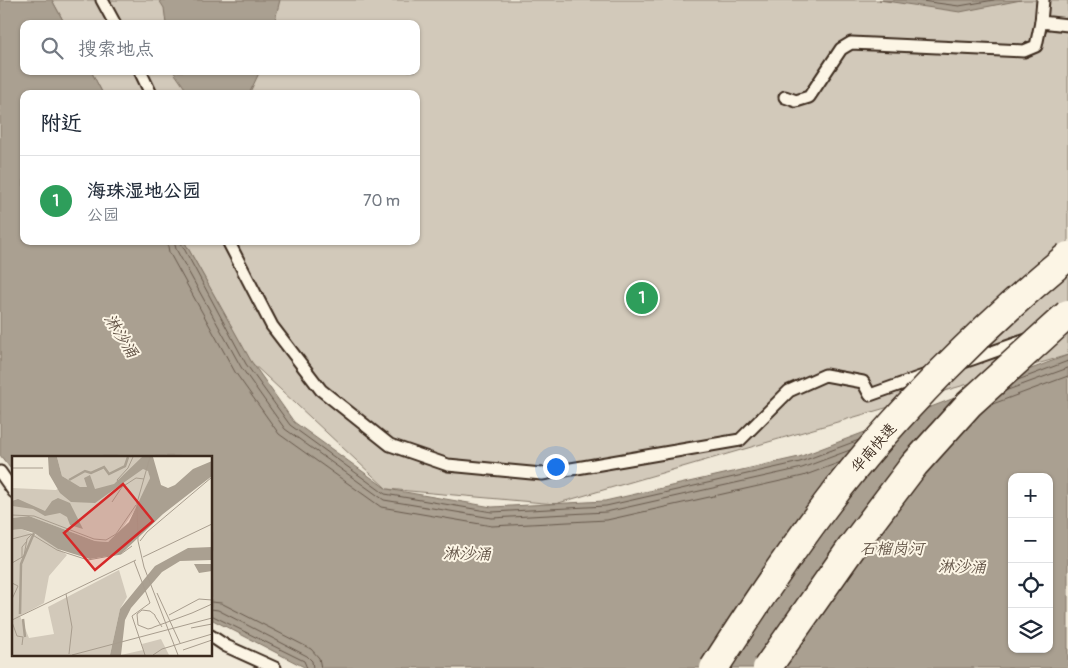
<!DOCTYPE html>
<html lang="zh">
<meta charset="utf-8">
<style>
:root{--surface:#fff;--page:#f2f2f3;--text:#1f2937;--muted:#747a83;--line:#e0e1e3;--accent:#2563eb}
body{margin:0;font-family:Pangolin,"LXGW WenKai TC",sans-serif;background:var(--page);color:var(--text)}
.controls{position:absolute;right:15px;bottom:15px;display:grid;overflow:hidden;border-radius:10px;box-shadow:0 1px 4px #0004}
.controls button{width:45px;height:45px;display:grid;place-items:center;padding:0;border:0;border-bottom:1px solid var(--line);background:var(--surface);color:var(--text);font:25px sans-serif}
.you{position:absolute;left:555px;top:466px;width:18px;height:18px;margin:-12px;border:4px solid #fff;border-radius:50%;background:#1a73e8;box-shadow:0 0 0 8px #1a73e833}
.badge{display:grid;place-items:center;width:32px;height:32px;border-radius:50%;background:var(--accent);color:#fff;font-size:16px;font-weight:700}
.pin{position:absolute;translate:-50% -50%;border:2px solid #fff;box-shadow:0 1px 5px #0006}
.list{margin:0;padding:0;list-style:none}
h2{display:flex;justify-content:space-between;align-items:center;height:65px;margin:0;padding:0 20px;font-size:21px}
h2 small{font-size:16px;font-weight:400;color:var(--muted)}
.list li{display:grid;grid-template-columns:32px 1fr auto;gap:15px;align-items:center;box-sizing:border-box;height:90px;padding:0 20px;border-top:1px solid var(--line)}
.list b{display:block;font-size:19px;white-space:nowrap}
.list p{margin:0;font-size:16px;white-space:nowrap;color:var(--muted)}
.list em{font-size:16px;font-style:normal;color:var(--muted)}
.icon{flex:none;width:28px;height:28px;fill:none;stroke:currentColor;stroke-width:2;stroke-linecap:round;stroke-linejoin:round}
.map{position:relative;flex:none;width:1068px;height:668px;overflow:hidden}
.search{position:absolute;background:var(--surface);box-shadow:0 1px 4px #0004;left:20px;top:20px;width:400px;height:55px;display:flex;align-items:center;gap:12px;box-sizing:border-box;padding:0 18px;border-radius:10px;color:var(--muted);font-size:19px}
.panel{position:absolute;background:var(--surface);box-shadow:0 1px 4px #0004;left:20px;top:90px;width:400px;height:155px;border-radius:10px}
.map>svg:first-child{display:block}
.green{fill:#d2c9ba;stroke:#867a6c}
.water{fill:#aaa091;stroke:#7e7163;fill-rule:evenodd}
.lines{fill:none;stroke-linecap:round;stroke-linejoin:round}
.shore{stroke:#67594c;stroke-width:1}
.lane-casing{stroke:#3b2a1e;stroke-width:15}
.lane{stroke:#fcf5e5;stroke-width:11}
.highway-bridge-casing{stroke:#3b2a1e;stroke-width:31;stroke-linecap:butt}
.highway-bridge{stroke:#fcf5e5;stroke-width:28}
.labels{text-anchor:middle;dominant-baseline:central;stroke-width:4;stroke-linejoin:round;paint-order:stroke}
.street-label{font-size:15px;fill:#3b2a1e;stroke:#fcf5e5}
.water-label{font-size:16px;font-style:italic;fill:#625346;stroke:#fcf5e5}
.inset-river{fill:none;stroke:#aaa091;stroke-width:2.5}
.inset-road{fill:none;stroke:#a89d8e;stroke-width:1}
.view{fill:#d62828;fill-opacity:0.15;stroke:#d62828;stroke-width:2.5}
.inset-edge{fill:none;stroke:#3b2a1e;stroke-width:2.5}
</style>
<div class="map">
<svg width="1068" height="668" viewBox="0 0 1068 668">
<rect width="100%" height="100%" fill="#f0e9d9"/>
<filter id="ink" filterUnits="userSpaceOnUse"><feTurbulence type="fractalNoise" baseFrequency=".02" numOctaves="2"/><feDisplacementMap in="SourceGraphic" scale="10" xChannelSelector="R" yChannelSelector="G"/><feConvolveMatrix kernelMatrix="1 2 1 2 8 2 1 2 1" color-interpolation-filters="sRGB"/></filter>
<g filter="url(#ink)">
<path class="green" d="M52 0H1068V355L555 504 387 489 251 362 184 241H416V94H103L91 71H416V24H65Z"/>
<g class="water">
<path d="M0 0H52L65 24H24V71H91L103 94H24V241H184L251 361 294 422 387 489 492 507 605 501 799 457 1068 355V668H306L211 619V457H14V473L0 455ZM1012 477H1049V649H1012Z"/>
<path d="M159 0H280L274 24H166L164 8Z"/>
<path d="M879 0H1021L960 12Z"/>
<path d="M173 71H260L249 94H189Z"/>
</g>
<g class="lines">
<g class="shore">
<path d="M914 0 959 6 994 0"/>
<path d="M167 241 169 252 235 372 279 434 381 507 492 526 607 520 803 476 841 462"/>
<path d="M174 241 176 249 241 367 285 429 384 500 492 518 606 512 802 468 850 450"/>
<path d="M180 241 246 364 290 425 385 494 492 512 606 506 800 462 859 440"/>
<path d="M1018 380 1068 361"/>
<path d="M1005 391 1068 368"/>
<path d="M990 405 1068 376"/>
<path d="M211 602 221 603 311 649 319 658 321 668"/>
<path d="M211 609 218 610 307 656 312 661 313 668"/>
<path d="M211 615 304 661 307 668"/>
</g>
<g class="lane-casing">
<g id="lane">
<path d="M102 0 115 24"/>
<path d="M1043 0 1041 22 1068 25"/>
<path d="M140 71 151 94"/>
<path d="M785 97 796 101 809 97 841 49 851 43 1024 51 1036 46 1041 22"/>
<path d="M228 241 272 326 321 390 390 445 448 465 542 474 740 440 789 391 825 375 863 382 870 395 929 374"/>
<path d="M961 363 1029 339"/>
<path d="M0 472 14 492"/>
<path d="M211 636 226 646 275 668"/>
</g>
</g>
<use href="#lane" class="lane"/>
<g class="highway-bridge-casing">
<g id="highway-bridge">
<path d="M714 668C750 612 787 556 828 502 894 415 983 326 1068 256"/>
<path d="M767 668 852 547 914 465 969 404 1068 314"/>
</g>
</g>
<use href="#highway-bridge" class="highway-bridge"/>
</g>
</g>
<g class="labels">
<g class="street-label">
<text transform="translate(874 448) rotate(-49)">华南快速</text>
</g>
<g class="water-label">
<text transform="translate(121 336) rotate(58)">淋沙涌</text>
<text x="892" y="549">石榴岗河</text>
<text transform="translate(467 554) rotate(1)">淋沙涌</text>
<text transform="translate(962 567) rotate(1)">淋沙涌</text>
</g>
</g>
<g transform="translate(12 456)">
<rect width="200" height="200" fill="#f0e9d9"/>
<path d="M45 1H134L138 22 127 48 106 79 96 86 83 85 17 60 0 62V32L44 34 58 25 50 20ZM9 73 32 82 55 99 37 120 32 147 8 160 17 182 42 178 36 151 107 114 115 141 108 153 98 199H0V74ZM149 183 157 199H109L131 194 130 188Z" fill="#d2c9ba"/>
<path d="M36 1H45L50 20 68 31H75L72 22 78 19 83 33 102 28 130 1H141L149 29 156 32 163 29 181 13 200 5V20L151 58 109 98 78 103 46 93 22 77 9 73 0 74V62L17 60 83 85 96 86 117 66 138 22 136 15 131 13 83 47 59 46 48 37 37 18ZM46 42 58 47 71 73 58 69 55 61 48 57 33 60 21 53 0 50V45L6 43 33 55 40 45ZM200 91V104L168 105 150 116 119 152 113 164 109 199H98L108 153 143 110 176 92ZM182 108H200V115L187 117Z" fill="#aaa091"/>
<path class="inset-river" d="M57 24 73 15 79 17 92 11 97 18 113 10 116 1M8 158 9 108 22 77M11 163 13 181"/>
<path class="inset-road" d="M121 1 116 12 105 24 110 31 124 22 132 23M138 1 125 47 126 85 132 111 166 199M0 12H31M100 46 110 31M0 59 22 60 82 83 94 84 104 78 124 49M0 83 19 78 45 94 76 104 109 98 120 90M128 85 135 76 200 21M131 101 200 68M10 102V91L15 85M122 105 138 147 120 160 133 199M0 107 12 100 15 83 20 78M0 127 6 130 0 143M145 137 168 187M54 138 60 171 57 198M157 159 187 143 200 144M0 164 124 104M0 166 5 180 11 181 10 189M150 171 143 160V159L138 155 130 154 125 158 126 169 136 173 140 172 142 171 180 157 200 148M179 172 200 168M171 194 200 184M60 199 200 162M141 199 150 193 200 178"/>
<path class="view" d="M111 28 141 65 83 114 52 77Z"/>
<rect width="200" height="200" class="inset-edge"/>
</g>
</svg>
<div class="controls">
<button>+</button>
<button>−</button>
<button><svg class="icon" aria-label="locate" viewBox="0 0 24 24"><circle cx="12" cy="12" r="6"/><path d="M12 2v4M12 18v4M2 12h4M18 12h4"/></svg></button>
<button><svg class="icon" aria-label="layers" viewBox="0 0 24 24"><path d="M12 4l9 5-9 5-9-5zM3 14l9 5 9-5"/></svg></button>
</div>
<div class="you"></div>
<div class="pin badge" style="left:642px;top:298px;background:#2e9e5b">1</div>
<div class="search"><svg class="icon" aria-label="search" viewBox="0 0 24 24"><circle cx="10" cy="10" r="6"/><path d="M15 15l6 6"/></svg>搜索地点</div>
<section class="panel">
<h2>附近<small></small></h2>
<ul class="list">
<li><span class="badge" style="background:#2e9e5b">1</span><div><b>海珠湿地公园</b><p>公园</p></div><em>70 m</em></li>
</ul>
</section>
</div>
